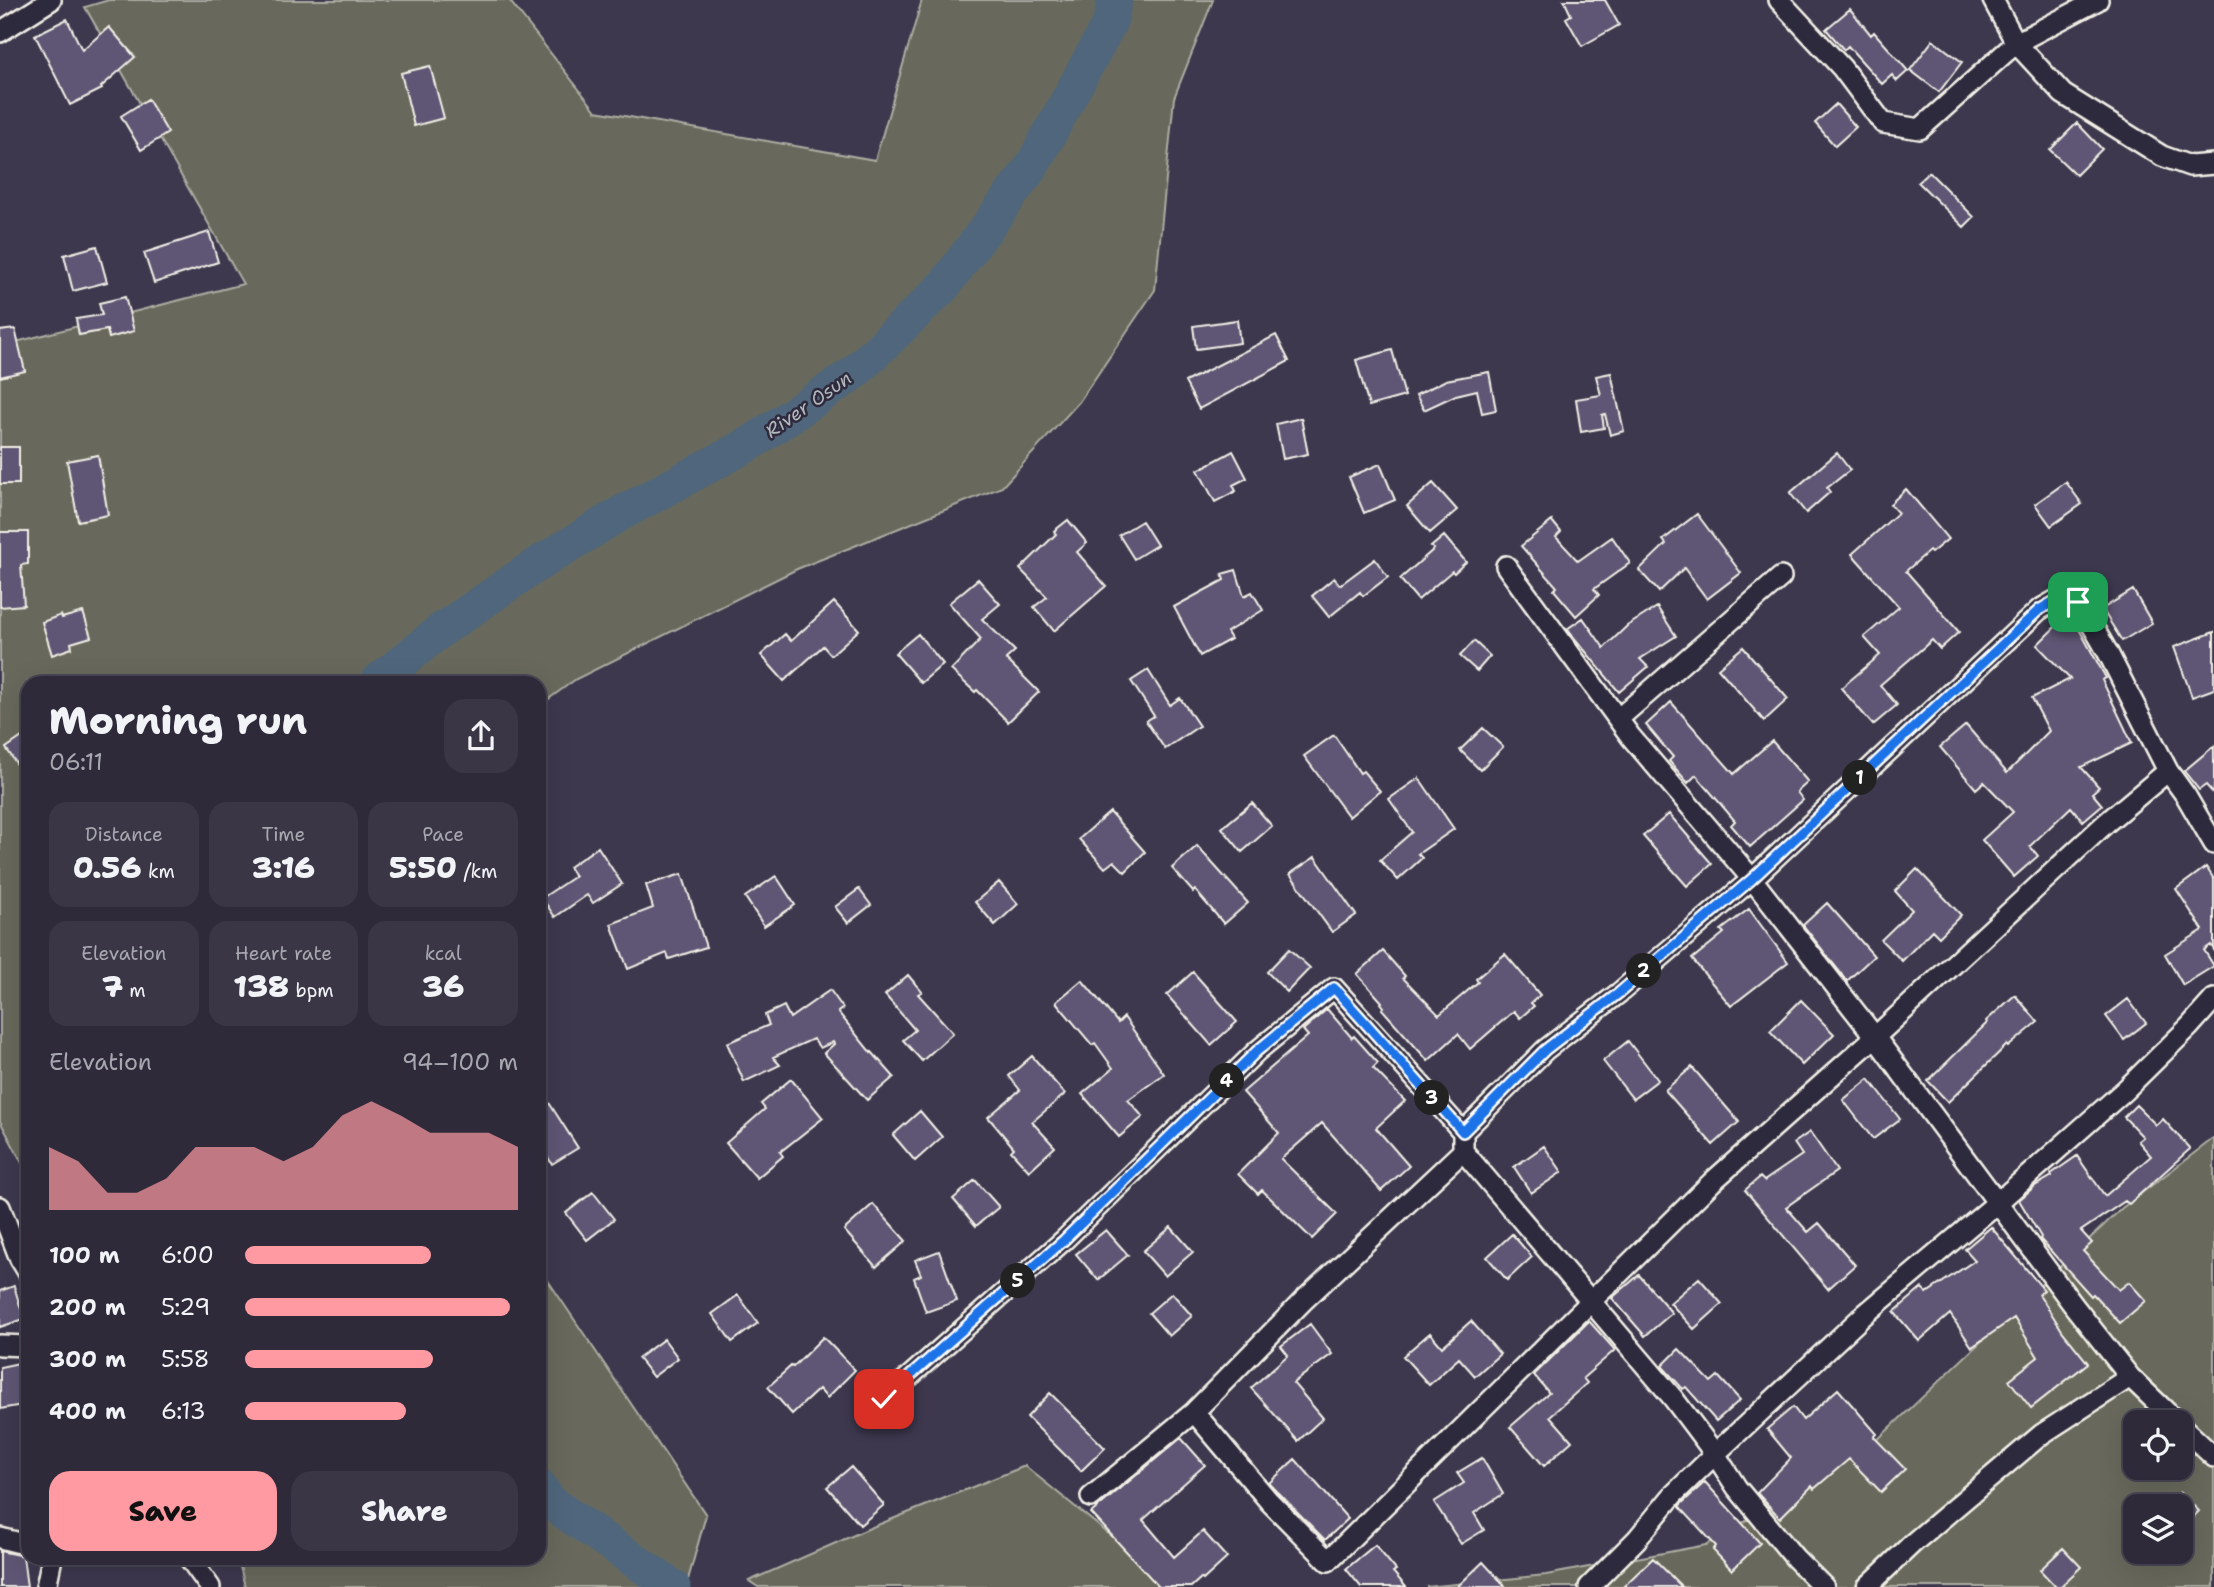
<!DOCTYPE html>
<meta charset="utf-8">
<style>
:root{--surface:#2e2a3a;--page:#3a3645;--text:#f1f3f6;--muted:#a7a7af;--line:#494654;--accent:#ff9aa2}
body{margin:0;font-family:"Shantell Sans",sans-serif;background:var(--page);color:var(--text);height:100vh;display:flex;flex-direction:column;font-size:26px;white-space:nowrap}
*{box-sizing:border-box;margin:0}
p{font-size:23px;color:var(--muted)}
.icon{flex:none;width:38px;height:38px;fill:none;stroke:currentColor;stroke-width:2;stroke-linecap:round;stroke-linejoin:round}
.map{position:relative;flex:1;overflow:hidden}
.drawer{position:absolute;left:21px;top:676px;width:525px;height:889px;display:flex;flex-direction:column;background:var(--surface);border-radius:21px;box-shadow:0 7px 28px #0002,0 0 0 2px var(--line)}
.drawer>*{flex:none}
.tools{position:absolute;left:2123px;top:1410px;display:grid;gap:14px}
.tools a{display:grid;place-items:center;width:70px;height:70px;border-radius:14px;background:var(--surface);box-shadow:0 7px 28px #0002,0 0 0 2px var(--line);font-size:35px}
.pin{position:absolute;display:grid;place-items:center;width:60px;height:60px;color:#fff;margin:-30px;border-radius:14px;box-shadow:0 4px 10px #0006}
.km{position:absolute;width:35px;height:35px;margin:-18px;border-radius:50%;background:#222;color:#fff;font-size:19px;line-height:35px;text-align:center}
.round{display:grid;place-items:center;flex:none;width:74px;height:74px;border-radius:21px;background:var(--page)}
.head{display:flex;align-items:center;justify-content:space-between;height:119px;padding:0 28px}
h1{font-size:38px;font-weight:800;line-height:52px}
.stats{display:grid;grid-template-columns:repeat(3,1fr);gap:10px;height:119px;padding:7px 28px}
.stats div{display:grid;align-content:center;border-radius:18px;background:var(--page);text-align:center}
.stats b{font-size:30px;font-weight:800}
.stats small{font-size:19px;font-weight:400}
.stats p{font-size:19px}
.chart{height:196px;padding:14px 28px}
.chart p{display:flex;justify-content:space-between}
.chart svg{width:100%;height:126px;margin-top:7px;fill:var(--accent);opacity:.7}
.action{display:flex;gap:14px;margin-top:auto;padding:14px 28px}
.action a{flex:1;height:80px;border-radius:21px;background:var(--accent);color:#111;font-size:28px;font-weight:800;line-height:80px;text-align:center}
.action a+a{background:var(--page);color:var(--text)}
ul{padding:0 28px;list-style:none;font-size:23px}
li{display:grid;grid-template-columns:112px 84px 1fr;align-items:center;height:52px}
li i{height:18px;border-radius:9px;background:var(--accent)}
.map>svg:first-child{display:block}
</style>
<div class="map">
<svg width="2214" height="1587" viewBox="0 0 2214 1587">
<rect width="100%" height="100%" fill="#3d384e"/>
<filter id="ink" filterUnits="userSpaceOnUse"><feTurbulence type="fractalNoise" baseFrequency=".0143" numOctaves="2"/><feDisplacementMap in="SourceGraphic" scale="14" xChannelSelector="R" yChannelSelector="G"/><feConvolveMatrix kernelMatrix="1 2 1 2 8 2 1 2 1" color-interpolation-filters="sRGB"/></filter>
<g filter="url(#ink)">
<path fill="#67695b" stroke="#aeada2" stroke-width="2" fill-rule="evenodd" d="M109,0H509L596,111L875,160L922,0H1213L1174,98L1155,290L1079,402L1002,487L797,569L576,679L539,706V682H28V1174L0,1121V346L243,284L85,7Z
M2214,1138V1587H1426L1546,1575L1706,1545L1874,1443L2122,1208ZM2135,1423H2180V1468H2135ZM2135,1507H2180V1552H2135Z
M539,1271L549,1282L706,1515L686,1587H245L238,1558H539Z
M1025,1466L1174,1587H758L749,1581L870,1528Z"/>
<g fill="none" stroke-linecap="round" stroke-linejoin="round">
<path stroke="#50667b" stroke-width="35" d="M377,682L440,631L532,568L616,516L751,443L854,373L943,287L1032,166L1110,22L1115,0
M539,1486L550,1502L673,1587"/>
</g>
<path fill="#5e5774" stroke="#f4f1e8" stroke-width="2" d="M1564,0H1605L1619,25L1582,46L1566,18L1571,15Z
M1850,9L1871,35L1874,32L1908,71L1897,81L1892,75L1882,84L1848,46L1844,50L1826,29Z
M67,19L82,50L109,27L135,57L101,87L102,89L70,105L35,35Z
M1933,40L1962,62L1939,92L1910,70Z
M430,66L444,118L414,126L401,73Z
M148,99L168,133L141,150L121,116Z
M1836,104L1856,127L1835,146L1815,123Z
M2077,123L2102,149L2076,175L2050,150Z
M1929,172L1974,217L1964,227L1918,182Z
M209,232L218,262L154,283L144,253Z
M97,246L107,282L73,291L64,255Z
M125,297L134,331L109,338L107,330L79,335L76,319L102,315L99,303Z
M1237,320L1240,343L1196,349L1193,326Z
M15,329L25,371L0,377V331Z
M1276,335L1289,361L1199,409L1185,382Z
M1392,350L1405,396L1369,406L1356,360Z
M1489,372L1496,410L1482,413L1477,390L1456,395L1424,410L1416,395L1446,380Z
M1611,373L1624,431L1610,435L1605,414L1602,415L1604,428L1581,432L1576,399L1601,395L1596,376Z
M1301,418L1308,454L1283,459L1276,424Z
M0,447H19V484H0Z
M1233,451L1247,478L1233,485L1236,491L1215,502L1198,470Z
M1837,453L1850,470L1827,488L1830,492L1806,513L1790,493Z
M98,455L108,515L78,521L67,461Z
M1380,464L1395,500L1364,513L1349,477Z
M2066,482L2082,504L2051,526L2035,504Z
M1433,483L1457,510L1430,533L1407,506Z
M1906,489L1948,539L1931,553L1929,551L1906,571L1959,632L1940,649L1932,640L1880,685L1897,705L1873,725L1841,688L1880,655L1864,637L1899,607L1852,554L1898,513L1890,504Z
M1697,514L1741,573L1707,599L1684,568L1659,592L1639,570L1666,544L1663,540Z
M1068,520L1087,543L1077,552L1106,586L1054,631L1034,607L1047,597L1020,569L1056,534L1054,531Z
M1142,521L1157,545L1134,559L1119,535Z
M1552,521L1561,532L1556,537L1578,561L1612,537L1630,563L1594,589L1599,595L1576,616L1554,590L1557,587L1521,546Z
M0,532H28V564L21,565L24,605L0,607Z
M1444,536L1466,562L1454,573L1452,571L1418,600L1400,579L1434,549L1431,547Z
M1375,559L1388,577L1363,596L1360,592L1329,617L1312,596L1334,578L1340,585Z
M1236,570L1244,596L1252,592L1263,610L1227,632L1231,639L1200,656L1174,607L1224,580L1222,574Z
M978,579L1000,604L982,619L1015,651L1006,659L1039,692L1008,722L977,690L975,692L951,670L981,639L949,603Z
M2133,590L2152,623L2122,641L2102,609Z
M834,602L859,630L831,655L823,646L784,681L761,655L785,634L791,641Z
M1657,607L1676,636L1640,659L1648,667L1619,692L1567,629L1583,618L1604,648L1627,626Z
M83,612L91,637L71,643L72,648L52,655L42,622L61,615L62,618Z
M2066,616L2079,629L2106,678L2102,680L2132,743L2081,767L2099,787L2092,793L2102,805L2083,821L2071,807L2030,846L2038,856L2014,877L1982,840L2013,812L1984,782L1976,789L1940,747L1966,725L2007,773L2049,731L2032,698L2070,679L2037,645Z
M2214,632V689L2192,697L2174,647Z
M918,634L943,664L921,683L895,653Z
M1474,641L1490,656L1477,671L1460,656Z
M1743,647L1788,699L1764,721L1718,668Z
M1148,670L1170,705L1180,698L1199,726L1165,749L1146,721L1154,716L1131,681Z
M1671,702L1734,774L1772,741L1808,782L1797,792L1803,800L1750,847L1731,825L1735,821L1696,775L1688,783L1669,761L1673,757L1646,725Z
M1483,728L1503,747L1480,770L1460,750Z
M28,733V781L6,748Z
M1334,735L1360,773L1363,771L1380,791L1349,817L1304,756Z
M2214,746V794L2206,785L2199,790L2184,771Z
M1419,778L1454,829L1418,854L1422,858L1398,880L1380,860L1412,832L1389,799Z
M1252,803L1272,826L1242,852L1222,828Z
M1110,812L1145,852L1125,872L1114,861L1105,868L1079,839Z
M1669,814L1712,864L1687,886L1643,836Z
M1197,846L1248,903L1224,924L1195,890L1193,892L1172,868Z
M598,847L622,884L593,903L587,895L555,917L542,898L575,876L569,867Z
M1315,857L1356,915L1332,932L1290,874Z
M2206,867L2214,879V950L2211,945L2204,950L2214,966L2183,985L2165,954L2203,930L2176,889Z
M1917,869L1961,915L1939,937L1932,930L1902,961L1881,940L1912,910L1895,891Z
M682,874L706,947L669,959L667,953L628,969L611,924L653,908L646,885Z
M776,876L795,905L764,926L745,897Z
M999,882L1018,904L995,925L975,902Z
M859,889L871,905L848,923L835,907Z
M1827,903L1874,956L1847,981L1803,925Z
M1749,909L1788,962L1731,1006L1692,959L1724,933L1721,930Z
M1289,949L1310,968L1287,992L1267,972Z
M1383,951L1405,976L1403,978L1439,1015L1478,982L1476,979L1505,954L1540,995L1531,1003L1534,1006L1520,1018L1514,1011L1470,1049L1458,1034L1428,1061L1382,1009L1384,1007L1381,1003L1382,1002L1357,974Z
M1193,972L1237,1022L1211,1045L1167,995Z
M908,975L922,992L918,994L953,1033L922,1061L903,1040L915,1030L885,995Z
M1082,980L1118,1023L1124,1017L1164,1074L1128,1100L1143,1117L1119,1137L1082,1094L1113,1068L1095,1043L1092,1045L1056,1002Z
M830,990L843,1008L838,1012L871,1053L872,1052L894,1077L867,1100L824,1053L834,1044L833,1042L820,1048L813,1039L773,1057L780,1065L744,1082L727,1043L769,1025L765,1015L784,1006L790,1018Z
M2015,995L2038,1022L2008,1047L2007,1045L1948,1102L1928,1081L1987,1023L1986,1021Z
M2128,999L2146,1023L2124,1040L2106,1016Z
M1801,1000L1834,1034L1802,1065L1770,1031Z
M1327,1009L1352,1038L1354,1036L1378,1063L1373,1068L1405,1101L1376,1128L1409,1166L1381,1191L1322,1123L1281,1159L1337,1214L1312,1239L1262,1190L1258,1194L1238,1174L1279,1133L1243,1092L1308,1036L1303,1030Z
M1628,1041L1658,1080L1633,1099L1603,1061Z
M1032,1056L1065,1094L1032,1122L1055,1147L1029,1171L1011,1151L1014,1148L988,1117L1020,1090L1009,1076Z
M1692,1067L1739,1122L1713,1145L1665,1090Z
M791,1079L823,1118L780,1152L783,1156L757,1178L726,1143L765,1109L761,1104Z
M1869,1079L1900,1119L1873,1139L1843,1100Z
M539,1087L578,1148L552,1164L539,1143Z
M2136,1105L2156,1125L2163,1119L2190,1149L2129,1204L2125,1201L2081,1231L2092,1243L2083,1251L2119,1290L2129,1282L2146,1301L2120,1323L2093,1294L2091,1296L2040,1239L2041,1237L2019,1200L2035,1186L2052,1176L2051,1174L2077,1156L2105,1196L2151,1156L2138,1141L2143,1137L2124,1117Z
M920,1111L942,1137L915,1161L893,1135Z
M1810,1132L1837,1171L1786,1207L1808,1232L1819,1223L1855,1265L1828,1289L1745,1190L1760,1177L1764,1181L1802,1155L1794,1143Z
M1544,1146L1562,1172L1531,1193L1514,1167Z
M975,1180L999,1207L976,1226L953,1199Z
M593,1192L614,1219L587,1240L566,1213Z
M873,1204L906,1241L876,1267L844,1230Z
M1171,1227L1193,1252L1165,1276L1143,1251Z
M1991,1227L2044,1290L2039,1294L2063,1332L2088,1363L2031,1408L2009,1380L2038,1357L2014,1318L1972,1347L1950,1314L1919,1341L1894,1312L1922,1288L1927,1293L1975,1260L1965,1249Z
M1106,1230L1128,1255L1098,1280L1076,1254Z
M1512,1234L1532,1257L1507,1280L1487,1257Z
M939,1251L957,1301L926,1312L914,1278L921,1275L915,1260Z
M1639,1275L1672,1313L1645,1336L1612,1298Z
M1699,1278L1722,1304L1694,1329L1670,1303Z
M14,1286L24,1319L0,1327V1291Z
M1172,1293L1192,1316L1169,1336L1149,1313Z
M738,1295L758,1323L732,1342L712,1314Z
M1471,1321L1500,1354L1475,1376L1459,1358L1429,1385L1403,1356L1430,1333L1442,1347Z
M1589,1321L1615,1350L1583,1378L1587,1383L1550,1416L1572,1441L1544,1466L1510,1427L1549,1393L1534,1375Z
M1310,1324L1332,1354L1293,1383L1323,1418L1298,1441L1251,1388L1288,1355L1281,1346Z
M823,1337L855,1370L827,1398L819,1389L792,1414L768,1387L791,1366L793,1367Z
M664,1339L678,1358L653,1377L638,1358Z
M1679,1349L1711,1382L1718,1376L1740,1400L1716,1421L1686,1387L1683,1389L1662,1366Z
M28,1361V1404L0,1409V1367Z
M1838,1389L1877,1434L1874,1437L1905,1469L1881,1492L1849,1459L1814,1489L1812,1486L1780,1518L1757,1493L1791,1458L1767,1429L1793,1407L1803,1420Z
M1050,1393L1105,1448L1081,1471L1027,1417Z
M1181,1438L1205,1465L1143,1520L1174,1557L1203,1531L1227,1558L1203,1580L1201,1578L1191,1587H1159L1091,1513Z
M1482,1458L1503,1494L1474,1513L1484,1530L1461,1544L1434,1502L1464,1483L1457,1473Z
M1295,1459L1348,1519L1325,1540L1269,1483Z
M851,1467L884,1505L860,1525L827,1487Z
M1705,1482L1760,1543L1732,1570L1713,1550L1716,1546L1679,1506Z
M2180,1493L2199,1511L2180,1530Z
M1375,1545L1396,1570L1393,1572L1406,1587H1361L1346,1569Z
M2063,1548L2081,1567L2060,1587H2056L2040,1570Z
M0,1551L23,1556L27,1587H0Z
M1653,1558L1682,1587H1623Z
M1483,1562L1506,1587H1457Z"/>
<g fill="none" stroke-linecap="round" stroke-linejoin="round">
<defs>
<path id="street" d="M1779,0L1842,68L1883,123L1920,129L2016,43L2098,0
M1993,0L2016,43L2063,94L2162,156L2190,166L2214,164
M0,32L51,0
M1506,566L1631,737L1752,879L1875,1037L2074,1306L2130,1377L2178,1423
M1618,719L1781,577
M1463,1132L1545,1050L1619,993L1752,879L2039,610L2060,598L2079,602L2108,653L2168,771L2186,796L2214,844
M1463,1151L1673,1398L1715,1454L1737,1488L1795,1558L1824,1587
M0,1207L20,1259L28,1272
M0,1345L28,1346
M884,1399L1064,1240L1257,1051L1334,988L1463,1132V1151L1303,1301L1194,1412L1091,1497
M1194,1412L1269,1501L1328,1561L1712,1182L1875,1037L2106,823L2168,771
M2180,1425L2214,1457
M0,1538L28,1545
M189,1558L210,1587
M46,1587L52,1558
M1589,1587L1637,1539L1673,1495L1715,1454L1864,1315L1997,1203L2124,1091L2189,1027L2214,999
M1867,1587L1913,1543L2042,1434L2130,1377"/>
</defs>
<use href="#street" stroke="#f4f1e8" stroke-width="24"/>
<use href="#street" stroke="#2f2a3d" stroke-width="19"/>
</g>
</g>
<g fill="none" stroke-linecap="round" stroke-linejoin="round" filter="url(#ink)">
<defs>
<path id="route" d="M884,1399L1064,1240L1257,1051L1334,988L1463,1132L1545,1050L1619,993L1752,879L2039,610L2060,598L2078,602"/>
</defs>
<use href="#route" stroke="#fff" stroke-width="14"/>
<use href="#route" stroke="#1a73e8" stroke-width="9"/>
</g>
<g text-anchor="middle" stroke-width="5" stroke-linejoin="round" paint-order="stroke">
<g font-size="19" font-style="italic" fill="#b2b9bc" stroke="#2f2a3d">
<text transform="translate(808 404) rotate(-35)" y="7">River Osun</text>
</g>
</g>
</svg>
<div class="tools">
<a><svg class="icon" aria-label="locate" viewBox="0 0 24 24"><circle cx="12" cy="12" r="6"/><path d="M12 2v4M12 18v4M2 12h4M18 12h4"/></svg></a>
<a><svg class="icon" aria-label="layers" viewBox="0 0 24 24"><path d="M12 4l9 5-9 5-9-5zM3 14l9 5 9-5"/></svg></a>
</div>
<div class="pin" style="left:2078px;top:602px;background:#1e9e55"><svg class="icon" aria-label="arrive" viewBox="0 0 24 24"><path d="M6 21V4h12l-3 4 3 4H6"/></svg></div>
<div class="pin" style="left:884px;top:1399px;background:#d93025"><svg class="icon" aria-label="check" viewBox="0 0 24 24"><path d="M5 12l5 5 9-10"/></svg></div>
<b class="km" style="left:1860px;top:778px">1</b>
<b class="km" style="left:1644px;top:971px">2</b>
<b class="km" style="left:1432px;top:1098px">3</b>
<b class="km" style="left:1227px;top:1081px">4</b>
<b class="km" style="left:1018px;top:1281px">5</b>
<section class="drawer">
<div class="head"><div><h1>Morning run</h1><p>06:11</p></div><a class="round"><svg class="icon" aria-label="share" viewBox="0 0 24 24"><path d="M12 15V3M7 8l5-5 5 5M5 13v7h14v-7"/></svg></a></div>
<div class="stats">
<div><p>Distance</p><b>0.56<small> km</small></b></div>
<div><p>Time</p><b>3:16</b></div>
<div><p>Pace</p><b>5:50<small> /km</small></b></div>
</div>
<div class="stats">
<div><p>Elevation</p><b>7<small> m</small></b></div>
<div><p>Heart rate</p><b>138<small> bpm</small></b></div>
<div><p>kcal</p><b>36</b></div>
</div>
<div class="chart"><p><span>Elevation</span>94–100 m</p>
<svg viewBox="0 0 160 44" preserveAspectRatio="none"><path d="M0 44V22L10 27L20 38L30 38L40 33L50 22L60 22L70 22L80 27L90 22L100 11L110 6L120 11L130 17L140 17L150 17L160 22V44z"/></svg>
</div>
<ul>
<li><b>100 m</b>6:00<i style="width:68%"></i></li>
<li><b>200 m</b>5:29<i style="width:97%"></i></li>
<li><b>300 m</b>5:58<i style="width:69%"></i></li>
<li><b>400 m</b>6:13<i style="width:59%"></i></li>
</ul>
<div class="action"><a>Save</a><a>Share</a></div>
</section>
</div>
